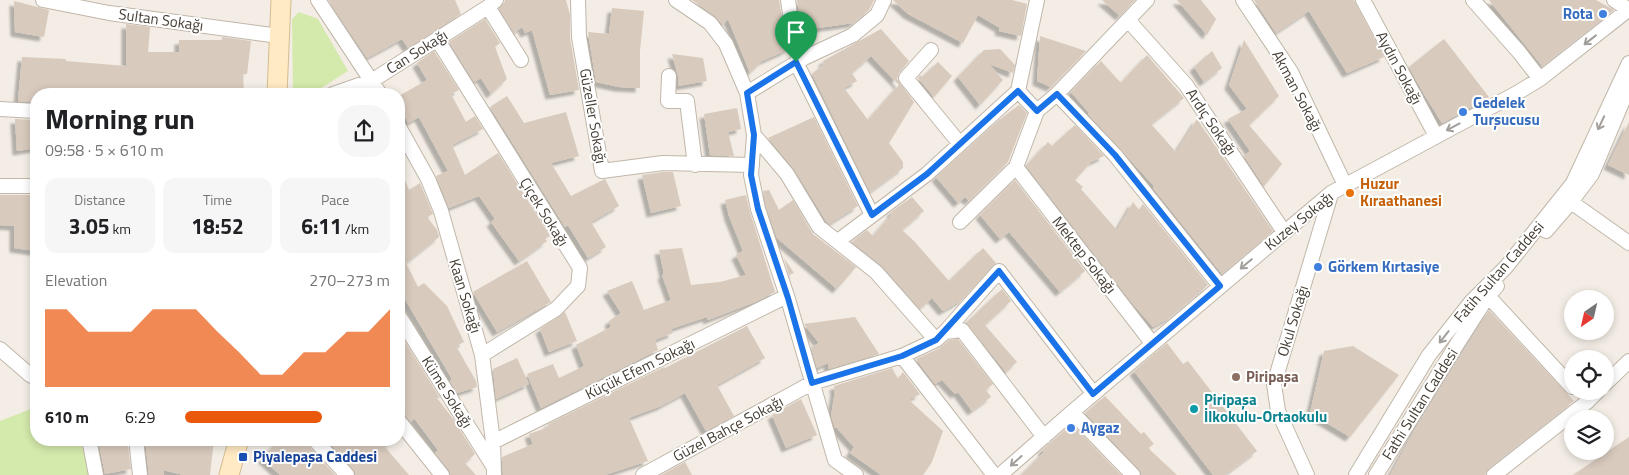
<!DOCTYPE html>
<meta charset="utf-8">
<style>
:root{--surface:#fff;--page:#f6f6f6;--text:#202124;--muted:#757577;--accent:#ea580c}
body{margin:0;font-family:"Titillium Web",sans-serif;background:var(--page);color:var(--text);height:100vh;display:flex;flex-direction:column;font-size:19px;white-space:nowrap}
*{box-sizing:border-box;margin:0}
p{font-size:16px;color:var(--muted)}
.icon{flex:none;width:28px;height:28px;fill:none;stroke:currentColor;stroke-width:2;stroke-linecap:round;stroke-linejoin:round}
.map{position:relative;flex:1;overflow:hidden}
.sheet{position:absolute;left:30px;top:88px;width:375px;height:358px;display:flex;flex-direction:column;background:var(--surface);border-radius:20px;box-shadow:0 2px 8px #0003}
.sheet>*{flex:none}
.needle{width:32px;rotate:214deg}
.tools{position:absolute;left:1564px;top:290px;display:grid;gap:10px}
.tools a{display:grid;place-items:center;width:50px;height:50px;border-radius:50%;background:var(--surface);box-shadow:0 2px 8px #0003;font-size:25px}
.pin{position:absolute;display:grid;place-items:center;width:42px;height:42px;color:#fff;margin:-51px -21px;border-radius:50% 50% 50% 0;rotate:-45deg;box-shadow:0 0 5px #0007}
.pin .icon{rotate:45deg}
.round{display:grid;place-items:center;flex:none;width:52px;height:52px;border-radius:20px;background:var(--page)}
.headline{display:flex;align-items:center;justify-content:space-between;height:85px;padding:0 15px}
h1{font-size:28px;font-weight:700;line-height:38px}
.metrics{display:grid;grid-template-columns:repeat(3,1fr);gap:8px;height:85px;padding:5px 15px}
.metrics div{display:grid;align-content:center;border-radius:12px;background:var(--page);text-align:center}
.metrics b{font-size:21px;font-weight:700}
.metrics small{font-size:14px;font-weight:400}
.metrics p{font-size:14px}
.chart{height:140px;padding:10px 15px}
.chart p{display:flex;justify-content:space-between}
.chart svg{width:100%;height:90px;margin-top:5px;fill:var(--accent);opacity:.7}
ul{padding:0 15px;list-style:none;font-size:16px}
li{display:grid;grid-template-columns:80px 60px 1fr;align-items:center;height:38px}
li i{height:12px;border-radius:6px;background:var(--accent)}
.map>svg:first-child{display:block}
</style>
<div class="map">
<svg width="1629" height="475" viewBox="0 0 1629 475">
<defs>
<filter id="shadow"><feDropShadow dx="-4.5" dy="4.5" stdDeviation="1" flood-color="#0004"/></filter>
</defs>
<rect width="100%" height="100%" fill="#f3ede5"/>
<path fill="#d4e9ac" d="M299,12L318,19L348,71L312,94H293L292,19Z
M36,407V439H78L88,460L90,475H0V421Z"/>
<path fill="#d8cabd" fill-rule="evenodd" filter="url(#shadow)" d="M328,0H455L461,14L408,48L402,39L367,58Z
M505,0H566L570,15V38L579,90L550,95L532,30L525,33L522,27L514,33L499,9L504,3Z
M692,0H779L783,24L791,46L785,51L762,61L750,73L728,19L723,25L715,16Z
M797,0H874L869,10L853,23L804,30L800,19Z
M893,0H1012L1027,4L1021,36L999,31L1000,28L978,15L963,43L908,14Z
M1102,0H1135L1120,16Z
M1177,0H1201L1216,19L1207,35Z
M1254,0H1354L1384,57L1347,73L1309,11L1276,33Z
M1489,0H1596L1614,10L1542,66Z
M14,1L49,10L44,37L15,32Z
M612,8L644,11L640,51V88L619,87L596,82L588,32L609,34Z
M485,19L500,43L495,47L507,79L491,94L481,78L474,82L449,42Z
M126,24L150,27L148,52H179V40H222V37L251,41L247,74H243L244,94H36V102L18,101L22,57L66,59V61L126,66Z
M881,29L909,61L899,73L897,79L914,102L889,143L903,162V168L870,192L812,74L824,64L823,61ZM871,56L899,85L868,120L844,88L857,81L852,73Z
M1040,36L1086,51L1051,87L1037,81Z
M1444,39L1489,97L1442,123L1424,94L1409,67Z
M1244,40L1279,96L1249,125L1282,164L1264,186L1244,156L1250,151L1228,119L1247,109L1229,85Z
M1000,49L1015,65L1013,73L989,64L1003,80L980,105L958,77L984,50Z
M434,51L459,90L451,94L466,122L475,116L483,129L452,145L465,175L498,153L550,236L545,239L547,241L519,261L491,222L495,219L479,196L449,208L436,176L448,171L419,117L408,123L399,105V96L427,80L417,63Z
M1212,51L1222,68L1204,82L1194,67Z
M672,54L703,58L707,81L678,86V76Z
M1147,55L1184,98L1151,124L1176,152L1197,119L1273,231L1222,274L1153,188L1154,186L1088,114L1089,113L1071,92L1101,61L1121,83Z
M938,62L952,76L934,97L918,78L920,75L922,77Z
M507,96L524,123L566,112L579,156L551,163L571,196L605,179L619,206L591,222L606,247L588,258L568,225L565,227L490,107Z
M1019,105L1027,113L1008,162L969,201L965,197L958,203L936,177L998,121Z
M737,108L741,129L728,132L734,156L710,155L704,114Z
M814,117L858,206L829,224L826,221L794,169L768,138Z
M15,119L36,120V148L17,151Z
M1629,122V175L1608,165Z
M1075,125L1104,156L1091,162L1075,180L1083,187L1081,189L1117,230L1133,202L1139,210L1143,204L1208,285L1169,318L1153,327L1132,303L1026,166L1048,142L1052,146Z
M399,165L409,190L420,183L433,214L427,217L437,230L439,237L406,263L418,287L424,283L447,306L464,342L456,346L476,381L477,387L457,393L450,381L452,379L399,289Z
M663,172H673L681,206L651,213L642,175Z
M1015,180L1085,271L1060,292L1009,232L1000,239L980,215Z
M769,190L779,210L793,200L813,234L856,267L837,289L777,238L766,207L763,191Z
M0,195H32L33,229H36V251L14,248V226L0,225Z
M746,195L750,212L775,292L755,302L708,320L707,317L671,329L673,333L655,340L658,350L541,408L527,374L553,364L559,378L584,366L576,345L611,327L609,321L621,313L607,291L632,281L644,310L671,300L662,275L664,274L659,250L682,248L691,285L720,282L746,275L736,255L743,251L729,216L725,200Z
M912,197L924,211L902,230L914,241L949,281L983,248L996,263L962,300L943,311L932,298L920,309L882,266L853,243L854,240L867,230L873,236L892,214L891,212Z
M784,258L794,273L789,275Z
M527,261L551,302L497,332L473,292Z
M1002,289L1011,301L985,325L1017,362L1006,372L966,323Z
M1489,310L1574,401L1489,468L1485,475H1390L1417,426Z
M565,312L577,341L549,352L540,329Z
M855,317L879,354L829,369L828,363L817,368L811,347L819,343L804,324Z
M747,326L765,358L717,385L734,416L706,431L685,393L661,406L629,418L648,461L605,475H503L502,457L533,444L529,434L549,427L548,424L664,367L665,368Z
M399,332L440,398H437L454,420L475,454L465,463L476,475H451L449,470L435,453L438,450L414,418L411,422L405,415L399,412Z
M958,339L993,384L986,390L991,397L972,411L958,392L955,394L942,380L935,384L916,359L940,348L949,340Z
M1167,343L1183,364L1188,361L1257,451L1225,475H1213L1134,371Z
M1353,346L1399,375L1350,437L1310,413L1324,351Z
M517,358L529,384L496,399L493,369Z
M892,368L898,379L903,372L920,394L909,400L943,431L932,462L923,475H881L850,453L854,447L836,427L835,428L831,416L835,391L834,386Z
M1105,396L1141,434L1144,432L1154,444L1148,448L1177,475H1142L1139,469L1085,413Z
M801,399L817,435L786,448L772,415Z
M1072,424L1121,475H1021L1044,452L1042,450Z
M1629,437V475H1573Z
M98,439H127L131,469L105,474Z
M145,439H214L210,475H184L163,470L164,475H149Z
M280,439H305L308,445L335,475H280L262,458Z
M326,439H394L385,447L409,475H356L353,469Z
M685,462L692,475H661Z"/>
<g fill="none" stroke-linecap="round" stroke-linejoin="round">
<defs>
<path id="street" d="M43,0L109,13L279,36
M318,0L380,94
M578,0L579,37L602,171L663,163L752,165
M676,0L710,23L726,44L747,93L754,135L751,175L758,209L788,299L835,460L856,475
M788,0L791,21L804,58
M1243,0L1291,72L1345,185
M1363,0L1436,136
M1473,0L1519,52L1540,79
M1614,0L1629,10
M488,7L521,60
M1128,20L1186,85L1284,232
M437,39L580,268L578,286L556,309L482,355
M931,50L906,78L960,144
M796,62L872,215
M669,76L668,101H687L695,165
M1018,91L1037,111
M747,93L804,58L853,35L877,15L884,0
M333,94L373,80L488,7L496,0
M1057,94L1115,155L1220,286
M0,109L36,111
M399,127L428,179L441,211L482,355L493,442L494,475
M754,135L787,174L819,227L876,272L936,340
M1016,167L1152,343
M0,186H36
M1571,202L1629,243
M960,222L1016,167L1037,111L1057,94L1147,0
M1546,231L1571,202L1592,174L1629,86
M838,241L927,174L1018,91L1037,0
M1488,296L1572,387
M399,316L493,466
M945,332L999,271L1093,393
M0,349L30,375L36,378
M1605,384L1629,361
M1072,412L1133,475
M399,421L442,475
M89,439L96,475
M136,439L140,475
M314,439L347,475
M493,442L787,296
M643,475L812,383L902,356
M994,475L902,356L936,340L945,332L962,330L1044,437
M1000,475L1072,412L1331,193L1517,93L1540,79L1628,10
M1307,475L1278,411L1274,384L1331,194
M1356,475L1429,355L1471,302L1506,267L1573,183L1629,63
M1376,475L1459,341L1488,296L1497,286
M1494,475L1587,402L1598,391"/>
<path id="secondary" d="M277,94L281,0
M229,475L239,439"/>
</defs>
<use href="#street" stroke="#c1b7aa" stroke-width="16"/>
<use href="#secondary" stroke="#d4bc93" stroke-width="21"/>
<use href="#street" stroke="#fff" stroke-width="14"/>
<use href="#secondary" stroke="#ffeac3" stroke-width="19"/>
</g>
<defs><path id="oneway-shaft" d="M-6 0H5M1.5-3L5.5 0L1.5 3" fill="none" stroke-width="1.6" stroke-linecap="round" stroke-linejoin="round" transform="scale(1.25)"/></defs>
<g stroke="#a29e9a">
<use href="#oneway-shaft" transform="translate(1590 40) rotate(142)"/>
<use href="#oneway-shaft" transform="translate(1601 123) rotate(115)"/>
<use href="#oneway-shaft" transform="translate(1453 127) rotate(152)"/>
<use href="#oneway-shaft" transform="translate(1246 264) rotate(140)"/>
<use href="#oneway-shaft" transform="translate(1444 337) rotate(128)"/>
<use href="#oneway-shaft" transform="translate(1016 461) rotate(138)"/>
</g>
<g fill="none" stroke-linecap="round" stroke-linejoin="round">
<defs>
<path id="route" d="M796,62L872,215L927,174L1018,91L1037,111L1057,94L1115,155L1220,286L1093,394L999,271L936,340L902,356L812,383L788,298L758,209L751,175L754,135L747,93Z"/>
</defs>
<use href="#route" stroke="#fff" stroke-width="10"/>
<use href="#route" stroke="#1a73e8" stroke-width="6"/>
</g>
<g fill="#3f7fe0" stroke="#fff" stroke-width="2">
<circle cx="1603" cy="14" r="5"/>
<circle cx="1463" cy="112" r="5"/>
<circle cx="1318" cy="267" r="5"/>
<circle cx="1071" cy="428" r="5"/>
</g>
<circle fill="#e8710a" stroke="#fff" stroke-width="2" cx="1350" cy="193" r="5"/>
<circle fill="#8d6e63" stroke="#fff" stroke-width="2" cx="1236" cy="377" r="5"/>
<circle fill="#0f9aa8" stroke="#fff" stroke-width="2" cx="1194" cy="409" r="5"/>
<rect fill="#1a4fb4" stroke="#fff" stroke-width="2" x="238" y="452" width="10" height="10" rx="2.5"/>
<g text-anchor="middle" stroke-width="4" stroke-linejoin="round" paint-order="stroke">
<g font-size="15" font-weight="bold" fill="#366cbe" stroke="#fff" text-anchor="start">
<text x="1593" y="19" text-anchor="end">Rota</text>
<text x="1473" y="108">Gedelek<tspan x="1473" dy="17">Turşucusu</tspan></text>
<text x="1328" y="272">Görkem Kırtasiye</text>
<text x="1081" y="433">Aygaz</text>
</g>
<g font-size="15" fill="#453d34" stroke="#fff">
<text transform="translate(161 20) rotate(8)" y="5">Sultan Sokağı</text>
<text transform="translate(417 52) rotate(-32)" y="5">Can Sokağı</text>
<text transform="translate(1399 68) rotate(62)" y="5">Aydın Sokağı</text>
<text transform="translate(1297 91) rotate(62)" y="5">Akman Sokağı</text>
<text transform="translate(593 116) rotate(80)" y="5">Güzeller Sokağı</text>
<text transform="translate(1211 122) rotate(56)" y="5">Ardıç Sokağı</text>
<text transform="translate(544 212) rotate(58)" y="5">Çiçek Sokağı</text>
<text transform="translate(1299 221) rotate(-39)" y="5">Kuzey Sokağı</text>
<text transform="translate(1084 255) rotate(52)" y="5">Mektep Sokağı</text>
<text transform="translate(1499 272) rotate(-49)" y="5">Fatih Sultan Caddesi</text>
<text transform="translate(465 296) rotate(73)" y="5">Kaan Sokağı</text>
<text transform="translate(1293 321) rotate(-73)" y="5">Okul Sokağı</text>
<text transform="translate(640 369) rotate(-26)" y="5">Küçük Efem Sokağı</text>
<text transform="translate(447 392) rotate(58)" y="5">Küme Sokağı</text>
<text transform="translate(1420 404) rotate(-58)" y="5">Fathi Sultan Caddesi</text>
<text transform="translate(728 429) rotate(-28)" y="5">Güzel Bahçe Sokağı</text>
</g>
<g font-size="15" font-weight="bold" fill="#c56008" stroke="#fff" text-anchor="start">
<text x="1360" y="189">Huzur<tspan x="1360" dy="17">Kıraathanesi</tspan></text>
</g>
<g font-size="15" font-weight="bold" fill="#785e54" stroke="#fff" text-anchor="start">
<text x="1246" y="382">Piripaşa</text>
</g>
<g font-size="15" font-weight="bold" fill="#0d838f" stroke="#fff" text-anchor="start">
<text x="1204" y="405">Piripaşa<tspan x="1204" dy="17">İlkokulu-Ortaokulu</tspan></text>
</g>
<g font-size="15" font-weight="bold" fill="#164399" stroke="#fff" text-anchor="start">
<text x="253" y="462">Piyalepaşa Caddesi</text>
</g>
</g>
</svg>
<div class="tools">
<a><svg class="needle" viewBox="-14 -14 28 28"><path d="M0-13l5 13h-10z" fill="#e53935"/><path d="M0 13l5-13h-10z" fill="#757577"/></svg></a>
<a><svg class="icon" aria-label="locate" viewBox="0 0 24 24"><circle cx="12" cy="12" r="6"/><path d="M12 2v4M12 18v4M2 12h4M18 12h4"/></svg></a>
<a><svg class="icon" aria-label="layers" viewBox="0 0 24 24"><path d="M12 4l9 5-9 5-9-5zM3 14l9 5 9-5"/></svg></a>
</div>
<div class="pin" style="left:796px;top:62px;background:#1e9e55"><svg class="icon" aria-label="arrive" viewBox="0 0 24 24"><path d="M6 21V4h12l-3 4 3 4H6"/></svg></div>
<section class="sheet">
<div class="headline"><div><h1>Morning run</h1><p>09:58 · 5 × 610 m</p></div><a class="round"><svg class="icon" aria-label="share" viewBox="0 0 24 24"><path d="M12 15V3M7 8l5-5 5 5M5 13v7h14v-7"/></svg></a></div>
<div class="metrics">
<div><p>Distance</p><b>3.05<small> km</small></b></div>
<div><p>Time</p><b>18:52</b></div>
<div><p>Pace</p><b>6:11<small> /km</small></b></div>
</div>
<div class="chart"><p><span>Elevation</span>270–273 m</p>
<svg viewBox="0 0 160 44" preserveAspectRatio="none"><path d="M0 44V6L10 6L20 17L30 17L40 17L50 6L60 6L70 6L80 17L90 27L100 38L110 38L120 27L130 27L140 17L150 17L160 6V44z"/></svg>
</div>
<ul>
<li><b>610 m</b>6:29<i style="width:67%"></i></li>
</ul>
</section>
</div>
